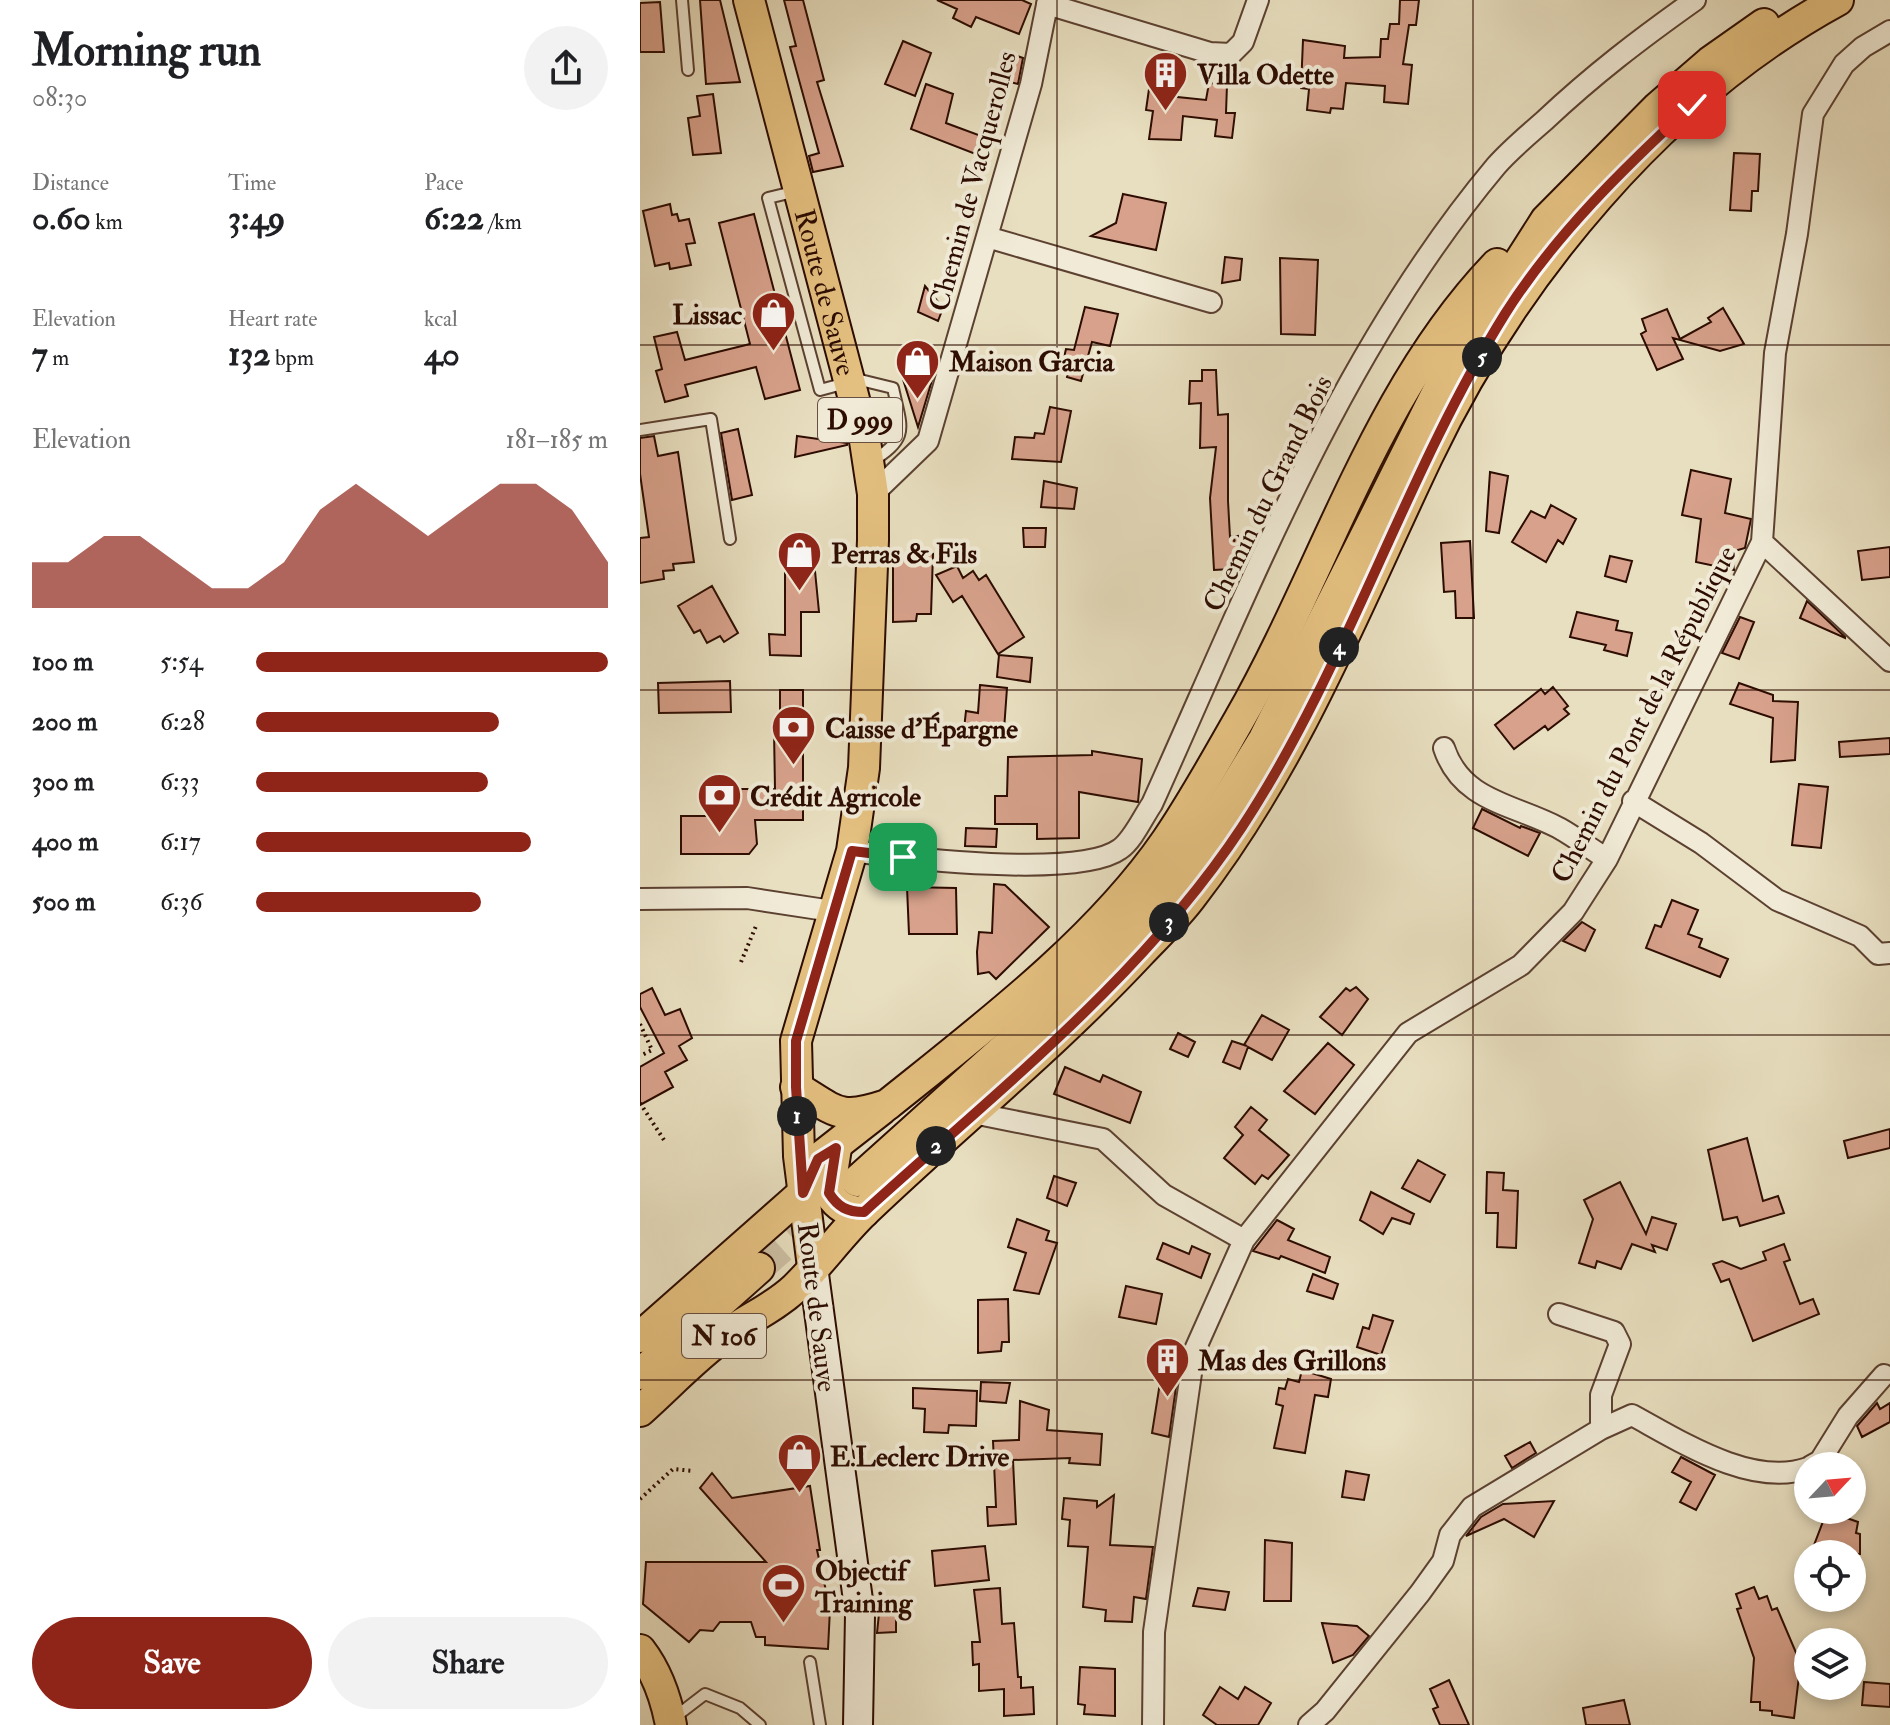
<!DOCTYPE html>
<meta charset="utf-8">
<style>
:root{--surface:#fff;--page:#f2f2f2;--text:#202124;--muted:#757577;--accent:#8f2418}
body{margin:0;font-family:"IM FELL Double Pica",serif;background:var(--page);color:var(--text);height:100vh;display:flex;flex-direction:column;font-size:30px;white-space:nowrap}
*{box-sizing:border-box;margin:0}
p{font-size:26px;color:var(--muted)}
.icon{flex:none;width:44px;height:44px;fill:none;stroke:currentColor;stroke-width:2;stroke-linecap:round;stroke-linejoin:round}
.map{position:relative;flex:1;overflow:hidden}
.side{display:flex;flex-direction:column;background:var(--surface);width:640px}
.side>*{flex:none}
.needle{width:52px;rotate:64deg}
.fabs{position:absolute;left:1154px;top:1452px;display:grid;gap:16px}
.fabs a{display:grid;place-items:center;width:72px;height:72px;border-radius:50%;background:var(--surface);box-shadow:0 4px 12px #0003;font-size:40px}
.pin{position:absolute;display:grid;place-items:center;width:68px;height:68px;color:#fff;margin:-34px;border-radius:16px;box-shadow:0 4px 12px #0006}
.km{position:absolute;width:40px;height:40px;margin:-20px;border-radius:50%;background:#222;color:#fff;font-size:22px;line-height:40px;text-align:center}
.round{display:grid;place-items:center;flex:none;width:84px;height:84px;border-radius:42px;background:var(--page)}
.overview{display:flex;align-items:center;justify-content:space-between;height:136px;padding:0 32px}
h1{font-size:44px;font-weight:700;line-height:60px}
.metrics{display:grid;grid-template-columns:repeat(3,1fr);gap:12px;height:136px;padding:8px 32px}
.metrics div{display:grid;align-content:center}
.metrics b{font-size:34px;font-weight:700}
.metrics small{font-size:22px;font-weight:400}
.metrics p{font-size:22px}
.chart{height:224px;padding:16px 32px}
.chart p{display:flex;justify-content:space-between}
.chart svg{width:100%;height:144px;margin-top:8px;fill:var(--accent);opacity:.7}
.button{display:flex;gap:16px;margin-top:auto;padding:16px 32px}
.button a{flex:1;height:92px;border-radius:48px;background:var(--accent);color:#fff;font-size:32px;font-weight:700;line-height:92px;text-align:center}
.button a+a{background:var(--page);color:var(--text)}
ul{padding:0 32px;list-style:none;font-size:26px}
li{display:grid;grid-template-columns:128px 96px 1fr;align-items:center;height:60px}
li i{height:20px;border-radius:10px;background:var(--accent)}
main{display:flex;flex:1;min-height:0}
.map>svg:first-child{display:block}
</style>
<main>
<section class="side">
<div class="overview"><div><h1>Morning run</h1><p>08:30</p></div><a class="round"><svg class="icon" aria-label="share" viewBox="0 0 24 24"><path d="M12 15V3M7 8l5-5 5 5M5 13v7h14v-7"/></svg></a></div>
<div class="metrics">
<div><p>Distance</p><b>0.60<small> km</small></b></div>
<div><p>Time</p><b>3:49</b></div>
<div><p>Pace</p><b>6:22<small> /km</small></b></div>
</div>
<div class="metrics">
<div><p>Elevation</p><b>7<small> m</small></b></div>
<div><p>Heart rate</p><b>132<small> bpm</small></b></div>
<div><p>kcal</p><b>40</b></div>
</div>
<div class="chart"><p><span>Elevation</span>181–185 m</p>
<svg viewBox="0 0 160 44" preserveAspectRatio="none"><path d="M0 44V30L10 30L20 22L30 22L40 30L50 38L60 38L70 30L80 14L90 6L100 14L110 22L120 14L130 6L140 6L150 14L160 30V44z"/></svg>
</div>
<ul>
<li><b>100 m</b>5:54<i style="width:100%"></i></li>
<li><b>200 m</b>6:28<i style="width:69%"></i></li>
<li><b>300 m</b>6:33<i style="width:66%"></i></li>
<li><b>400 m</b>6:17<i style="width:78%"></i></li>
<li><b>500 m</b>6:36<i style="width:64%"></i></li>
</ul>
<div class="button"><a>Save</a><a>Share</a></div>
</section>
<div class="map">
<svg width="1250" height="1725" viewBox="0 0 1250 1725">
<rect width="100%" height="100%" fill="#e8dfc0"/>
<filter id="stains"><feTurbulence type="fractalNoise" baseFrequency=".0025" numOctaves="4"/><feColorMatrix values="0 0 0 0 .2 0 0 0 0 .09 0 0 0 0 .02 0 0 0 .5 -.17"/></filter>
<radialGradient id="worn" r=".72"><stop offset=".6" stop-color="#630" stop-opacity="0"/><stop offset="1" stop-color="#630" stop-opacity=".3"/></radialGradient>
<path fill="#d7a18b" stroke="#2d0c01" stroke-width="2" d="M60,0H80L100,82L66,84Z
M144,0H163L184,80L177,82L203,166L173,172L169,156L179,153L150,47L156,46Z
M297,0H382L391,4L379,34L336,17L331,27L313,18L317,9Z
M760,0H779L776,25H769L763,64L772,65L768,104L744,102L745,86L706,83L703,109L691,108L690,113L667,110L669,89L661,88L663,40L705,46L704,58L740,57L741,39H748L750,24H759Z
M20,2L24,52H0V3Z
M263,41L291,53L275,96L245,84Z
M371,54L383,58L378,84L362,80Z
M510,82L529,84L528,96L566,100L569,83L587,85L586,113H595L592,138L575,136L577,120L543,116L541,140L509,139L513,111L506,110Z
M286,84L313,94L306,123L344,137L338,155L271,129Z
M73,94L81,153L53,155L48,118L60,116L57,96Z
M1094,153L1120,154L1118,191H1112L1111,211L1090,210Z
M483,194L526,203L516,250L451,236L476,223Z
M30,204L32,215L37,214L39,221L49,219L55,243L46,244L51,265L30,269L29,263L15,266L3,211Z
M114,214L160,390L125,399L116,367L45,385L48,396L25,402L16,371L22,369L14,337L37,332L45,360L110,344L79,223Z
M585,257L602,259L600,280L582,283Z
M640,258L678,260L675,335L641,334Z
M285,286L303,308L298,321L278,312Z
M445,307L478,314L470,346L452,342L441,381L427,377L428,372L421,370L426,349L434,350Z
M1083,308L1104,344L1080,351L1033,338L1043,359L1017,370L1001,334L1006,331L1002,319L1027,309L1040,339L1071,322L1068,318Z
M266,350L288,355L286,364L296,367L278,427L261,373Z
M562,370H576L578,415L588,414V501L590,537L598,536L599,556L591,557V569L574,570L570,498L576,447L560,448L561,403L549,404L550,381H562Z
M410,407L431,411L421,462L372,459L375,437L394,438L395,433L404,434Z
M98,429L112,495L92,500L81,433Z
M14,436L18,456L38,452L54,562L33,564L34,570L23,571L24,579L0,583V538L9,537L0,474V438Z
M157,436L207,443V445L155,457Z
M1051,470L1091,479L1085,513L1111,519L1105,548L1091,552L1094,570L1056,562L1061,519L1042,515Z
M850,472L868,476L859,533L846,531Z
M404,481L437,488L434,509L401,507Z
M911,505L936,519L923,544L918,540L906,562L872,542L891,511L905,518Z
M383,528H406L405,547H384Z
M830,541L834,618H816L815,591L804,592L801,543Z
M1250,547V577L1222,580L1218,551Z
M293,554L291,614H277L276,621L253,622V560Z
M970,556L992,561L986,582L965,576Z
M317,566L323,578L333,571L339,580L346,575L384,637L358,654L322,596L313,602L296,575Z
M175,571L179,612H161V656L130,655L129,634L145,635V572Z
M72,586L98,633L84,642L80,636L67,643L60,630L54,633L38,606Z
M1167,601L1205,637V638L1160,618Z
M937,612L978,621L976,630L992,633L987,656L964,650L966,645L930,637Z
M1100,617L1114,622L1099,659L1082,653Z
M359,655L392,658L390,682L357,677Z
M90,681L91,712L19,713L18,683Z
M1099,683L1133,695V701L1158,702L1155,760L1131,762L1133,718L1090,704Z
M340,685L367,688L364,730L324,729L326,711L338,713Z
M913,687L928,706L924,709L929,714L908,730L905,726L874,749L855,725L901,689L905,694Z
M140,690H163V820H115L117,844L109,854H41V816H90L91,789H135L134,731H140Z
M1250,738V754L1200,757L1199,742Z
M452,751L502,759L498,802L439,792V838L397,839V824H355V796H367L368,757L452,755Z
M1159,784L1188,787L1181,848L1152,845Z
M842,809L880,828L881,826L900,833L888,856L833,828Z
M326,828L357,829L356,847L325,846Z
M354,884L365,885L409,927L356,979L349,972L338,974L337,952L339,932L352,933Z
M267,887L316,888L317,934H269Z
M1032,900L1058,910L1048,934L1062,939L1059,947L1088,959L1080,977L1006,948L1015,925L1021,927Z
M942,922L955,930L945,951L923,941Z
M716,987L728,999L702,1035L680,1017L706,988L710,991Z
M12,988L25,1015L40,1009L52,1038L39,1046L47,1060L25,1072L33,1087L0,1105V1067L24,1053L0,1007V994Z
M622,1015L649,1030L632,1060L608,1047L600,1069L583,1062L592,1041L607,1046L604,1045Z
M538,1033L555,1042L548,1057L530,1049Z
M688,1043L714,1065L675,1114L644,1091Z
M425,1067L460,1082L463,1075L501,1092L490,1123L414,1094Z
M611,1107L627,1120L619,1130L649,1155L628,1179L622,1175L615,1184L584,1158L603,1135L595,1127Z
M1250,1129V1148L1208,1158L1204,1141Z
M1107,1138L1123,1201L1138,1196L1144,1213L1100,1226L1097,1217L1083,1220L1068,1150Z
M778,1160L805,1175L790,1202L762,1188Z
M847,1172L864,1173L863,1190L878,1191L876,1248L857,1247L858,1213H846Z
M414,1176L436,1183L427,1206L407,1198Z
M980,1182L1006,1234L1012,1217L1036,1224L1027,1250L1012,1245L1015,1252L992,1244L981,1269L957,1261L955,1268L939,1263L953,1219L944,1200Z
M731,1192L774,1214L770,1224L752,1218L743,1234L720,1220Z
M377,1219L409,1231L406,1240L417,1243L399,1294L374,1290L386,1253L368,1247Z
M637,1220L654,1229L648,1240L690,1257L685,1273L641,1256L639,1259L613,1251Z
M523,1243L549,1254L552,1246L570,1254L561,1278L517,1259Z
M1144,1244L1150,1260L1144,1262L1160,1304L1173,1299L1179,1314L1113,1341L1089,1279L1081,1282L1073,1264L1082,1261L1101,1269L1126,1260L1123,1252Z
M673,1274L698,1284L693,1299L667,1291Z
M486,1286L522,1294L516,1324L479,1317Z
M368,1299L369,1342H362L361,1351L338,1353V1300Z
M733,1315L753,1321L741,1355L717,1347L723,1327L729,1329Z
M522,1370L538,1373L529,1437L512,1433Z
M662,1370L691,1379L688,1397L675,1395L665,1453L634,1448L643,1406L636,1404L639,1388L645,1389L648,1379L659,1382Z
M341,1382L370,1383L366,1403L340,1401Z
M273,1388L337,1391L336,1426L309,1425L308,1433L284,1432L285,1409L273,1408Z
M380,1401L409,1410L407,1430L462,1434L460,1465L429,1463L430,1458L373,1460L376,1524L348,1526L347,1507H356L353,1441L379,1440Z
M1237,1403L1240,1409L1250,1403V1422L1222,1437L1217,1426Z
M890,1442L896,1453L872,1468L865,1456Z
M1041,1457L1075,1475L1056,1510L1040,1502L1051,1482L1032,1472Z
M706,1471L729,1475L724,1500L702,1497Z
M72,1473L92,1498L170,1486L180,1550H177L190,1609L188,1649L125,1645V1637H116L111,1622H80L73,1631L60,1630L49,1642L3,1604L6,1562H126L60,1488Z
M474,1495L470,1545L513,1547L506,1599L494,1597L492,1622L465,1621L466,1610L443,1607L448,1547L428,1546L430,1520L422,1519L424,1498L457,1501V1507Z
M914,1501L894,1537L864,1519L826,1536L841,1517L863,1504Z
M1187,1511L1218,1522L1216,1533L1220,1534V1554L1171,1553Z
M625,1540L652,1543L651,1601H624Z
M345,1546L349,1580L295,1586L292,1551Z
M1114,1587L1119,1599L1127,1596L1132,1610L1137,1608L1157,1655L1168,1652V1673L1159,1676L1154,1718L1132,1715V1711L1120,1710V1702H1111L1114,1658L1097,1609L1101,1608L1096,1594Z
M360,1588L362,1624L374,1623L378,1677H381V1688L393,1687L394,1714L364,1716V1689L339,1691V1664L333,1665L332,1642H340L334,1590Z
M558,1588L589,1592L585,1610L553,1606Z
M240,1604L256,1605V1632L237,1633Z
M682,1623L717,1626L729,1636L713,1655L693,1663Z
M440,1667L475,1669V1716L444,1714L445,1705L438,1704Z
M809,1680L829,1725H800L793,1709L798,1707L790,1689Z
M1224,1682L1250,1684V1707L1222,1705Z
M580,1687L598,1699L605,1687L631,1703L618,1725H577L563,1715Z
M984,1700L990,1725H946L943,1708Z"/>
<g fill="none" stroke-linecap="round" stroke-linejoin="round">
<path stroke="#ccbfa3" stroke-width="30" stroke-dasharray="30 15" stroke-linecap="butt" d="M119,1268L185,1209"/>
<defs>
<path id="lane" d="M42,0L48,70
M157,191L128,198L180,390L206,383
M212,378L253,388C262,430 270,437 231,462
M0,430L71,419L90,539
M170,1662L180,1725
M35,1717L65,1694L100,1708L120,1725"/>
<path id="street" d="M407,4L570,53L591,54L603,42L618,0
M347,237L571,302
M233,494L288,441L391,84L408,0
M1122,542L1250,661
M804,748C822,802 874,804 919,828C935,837 951,849 967,859
M993,801L1061,843L1137,900L1220,936L1238,954L1250,953
M212,851C265,858 439,879 480,849C493,840 503,817 512,804C611,585 700,352 856,166C870,150 888,135 904,121C954,74 1000,39 1055,0
M0,899L107,898L192,911
M333,1113L463,1139L524,1195L604,1240
M919,1314L974,1332L980,1344L961,1395V1429
M1171,1466L1180,1461L1208,1416L1244,1375
M513,1725L514,1632L554,1352L604,1240L768,1033L881,965L933,912L967,859L1122,542L1135,353L1157,234L1173,114L1204,64L1223,47L1250,31
M669,1725L685,1711L780,1593L803,1561L810,1535L832,1507L961,1429L992,1415C1040,1441 1112,1488 1168,1468"/>
<path id="secondary" d="M173,1267L220,1615L218,1725"/>
<g id="primary">
<path id="s1" d="M109,0L225,441L233,494V540L224,768L212,851L156,1041L159,1156L173,1267"/>
<path d="M156,1087C197,1112 199,1121 247,1105C343,1028 457,942 527,840C553,802 576,760 599,720C685,570 735,391 857,264"/>
<path d="M196,1148L189,1193C198,1207 207,1212 224,1212"/>
<path d="M217,1181L435,985L524,889L569,829L624,739L802,383L906,220L1018,107L1070,62L1124,24"/>
<path d="M0,1337L163,1193L178,1159L242,1109"/>
<path d="M0,1374L119,1268"/>
<path d="M0,1411C28,1386 54,1358 84,1336C107,1319 134,1308 155,1288C180,1264 200,1235 225,1211C316,1124 414,1045 500,953C517,935 536,917 551,897C655,763 715,608 787,457C873,276 1020,97 1198,0"/>
<path d="M0,1650C17,1672 26,1698 31,1725"/>
</g>
</defs>
<use href="#lane" stroke="#5c4131" stroke-width="14"/>
<use href="#street" stroke="#5c4131" stroke-width="24"/>
<use href="#secondary" stroke="#2d0c01" stroke-width="32"/>
<use href="#primary" stroke="#2d0c01" stroke-width="34"/>
<path stroke="#2d0c01" stroke-width="4" stroke-dasharray="2 4" stroke-linecap="butt" d="M101,962L116,926
M0,1024L12,1050L0,1056
M0,1103L24,1140
M0,1499L33,1469L54,1471"/>
<use href="#lane" stroke="#f0ead6" stroke-width="10"/>
<use href="#street" stroke="#f0ead6" stroke-width="20"/>
<use href="#secondary" stroke="#f0ead6" stroke-width="28"/>
<use href="#primary" stroke="#e4c080" stroke-width="30"/>
</g>
<g fill="none" stroke-linecap="round" stroke-linejoin="round">
<defs>
<path id="route" d="M263,857L212,851L156,1041V1087L163,1193L178,1159L196,1148L189,1193C198,1207 207,1212 224,1212C356,1092 503,977 602,827C708,666 763,478 865,314C915,235 984,168 1052,105"/>
</defs>
<use href="#route" stroke="#fff" stroke-width="16"/>
<use href="#route" stroke="#8f2418" stroke-width="10"/>
</g>
<path fill="none" stroke="#2d0c01" stroke-width="2" stroke-opacity="0.55" d="M417,0V1725M833,0V1725M0,345H1250M0,690H1250M0,1035H1250M0,1380H1250"/>
<defs>
<symbol id="building-pin" viewBox="-11 -11 22 30"><path d="M0 17L-7.5 6A9.5 9.5 0 1 1 7.5 6Z" fill="#8f2418" stroke="#f0ead6"/><path d="M-4-6H4V6H1V3H-1V6H-4ZM-2.5-4.3h1.7v1.8h-1.7ZM.8-4.3h1.7v1.8H.8ZM-2.5-1h1.7V.8h-1.7ZM.8-1h1.7V.8H.8Z" fill="#fff"/></symbol>
<symbol id="shop-pin" viewBox="-11 -11 22 30"><path d="M0 17L-7.5 6A9.5 9.5 0 1 1 7.5 6Z" fill="#8f2418" stroke="#f0ead6"/><path d="M-5-2.5h2.3a2.7 3.5 0 0 1 5.4 0H5L5.5 6h-11ZM-1.5-2.5h3a1.5 2.3 0 0 0-3 0Z" fill="#fff"/></symbol>
<symbol id="bank-pin" viewBox="-11 -11 22 30"><path d="M0 17L-7.5 6A9.5 9.5 0 1 1 7.5 6Z" fill="#8f2418" stroke="#f0ead6"/><path d="M-6-4H6V4H-6ZM0-2.3a2.3 2.3 0 1 0 0 4.6a2.3 2.3 0 1 0 0-4.6Z" fill="#fff"/></symbol>
<symbol id="stadium-pin" viewBox="-11 -11 22 30"><path d="M0 17L-7.5 6A9.5 9.5 0 1 1 7.5 6Z" fill="#8f2418" stroke="#f0ead6"/><path d="M0-5a6.5 5 0 1 0 0 10a6.5 5 0 1 0 0-10ZM-3.5-1.8h7v3.6h-7Z" fill="#fff"/></symbol>
</defs>
<g fill-rule="evenodd">
<use href="#building-pin" x="500" y="48" width="51" height="69"/>
<use href="#shop-pin" x="108" y="288" width="51" height="69"/>
<use href="#shop-pin" x="252" y="336" width="51" height="69"/>
<use href="#shop-pin" x="134" y="528" width="51" height="69"/>
<use href="#bank-pin" x="128" y="702" width="51" height="69"/>
<use href="#bank-pin" x="54" y="770" width="51" height="69"/>
<use href="#building-pin" x="502" y="1334" width="51" height="69"/>
<use href="#shop-pin" x="134" y="1430" width="51" height="69"/>
<use href="#stadium-pin" x="118" y="1560" width="51" height="69"/>
</g>
<g text-anchor="middle" stroke-width="8" stroke-linejoin="round" paint-order="stroke">
<g fill="#f0ead6" stroke="#684f41" stroke-width="2">
<rect x="178" y="398" width="84" height="44" rx="6"/>
<rect x="42" y="1314" width="84" height="44" rx="6"/>
</g>
<g font-size="26" font-weight="bold" fill="#2d0c01">
<text x="220" y="429">D 999</text>
<text x="84" y="1345">N 106</text>
</g>
<g font-size="28" font-weight="bold" fill="#2d0c01" stroke="#f0ead6" text-anchor="start">
<text x="557" y="84">Villa Odette</text>
<text x="102" y="324" text-anchor="end">Lissac</text>
<text x="309" y="371">Maison Garcia</text>
<text x="191" y="563">Perras &amp; Fils</text>
<text x="185" y="738">Caisse d'Épargne</text>
<text x="110" y="806">Crédit Agricole</text>
<text x="558" y="1370">Mas des Grillons</text>
<text x="190" y="1466">E.Leclerc Drive</text>
<text x="175" y="1580">Objectif<tspan x="175" dy="32">Training</tspan></text>
</g>
<g font-size="28" fill="#2d0c01" stroke="#f0ead6">
<text transform="translate(332 181) rotate(-75)" y="10">Chemin de Vacquerolles</text>
<text dy="10" stroke="none"><textPath href="#s1" startOffset="302">Route de Sauve</textPath></text>
<text transform="translate(627 493) rotate(-64)" y="10">Chemin du Grand Bois</text>
<text transform="translate(1003 714) rotate(-63)" y="10">Chemin du Pont de la République</text>
<text transform="translate(178 1307) rotate(83)" y="10">Route de Sauve</text>
</g>
</g>
<rect width="100%" height="100%" filter="url(#stains)"/>
<rect width="100%" height="100%" fill="url(#worn)"/>
</svg>
<div class="fabs">
<a><svg class="needle" viewBox="-14 -14 28 28"><path d="M0-13l5 13h-10z" fill="#e53935"/><path d="M0 13l5-13h-10z" fill="#757577"/></svg></a>
<a><svg class="icon" aria-label="locate" viewBox="0 0 24 24"><circle cx="12" cy="12" r="6"/><path d="M12 2v4M12 18v4M2 12h4M18 12h4"/></svg></a>
<a><svg class="icon" aria-label="layers" viewBox="0 0 24 24"><path d="M12 4l9 5-9 5-9-5zM3 14l9 5 9-5"/></svg></a>
</div>
<div class="pin" style="left:263px;top:857px;background:#1e9e55"><svg class="icon" aria-label="arrive" viewBox="0 0 24 24"><path d="M6 21V4h12l-3 4 3 4H6"/></svg></div>
<div class="pin" style="left:1052px;top:105px;background:#d93025"><svg class="icon" aria-label="check" viewBox="0 0 24 24"><path d="M5 12l5 5 9-10"/></svg></div>
<b class="km" style="left:157px;top:1116px">1</b>
<b class="km" style="left:296px;top:1146px">2</b>
<b class="km" style="left:529px;top:922px">3</b>
<b class="km" style="left:699px;top:647px">4</b>
<b class="km" style="left:842px;top:357px">5</b>
</div>
</main>
